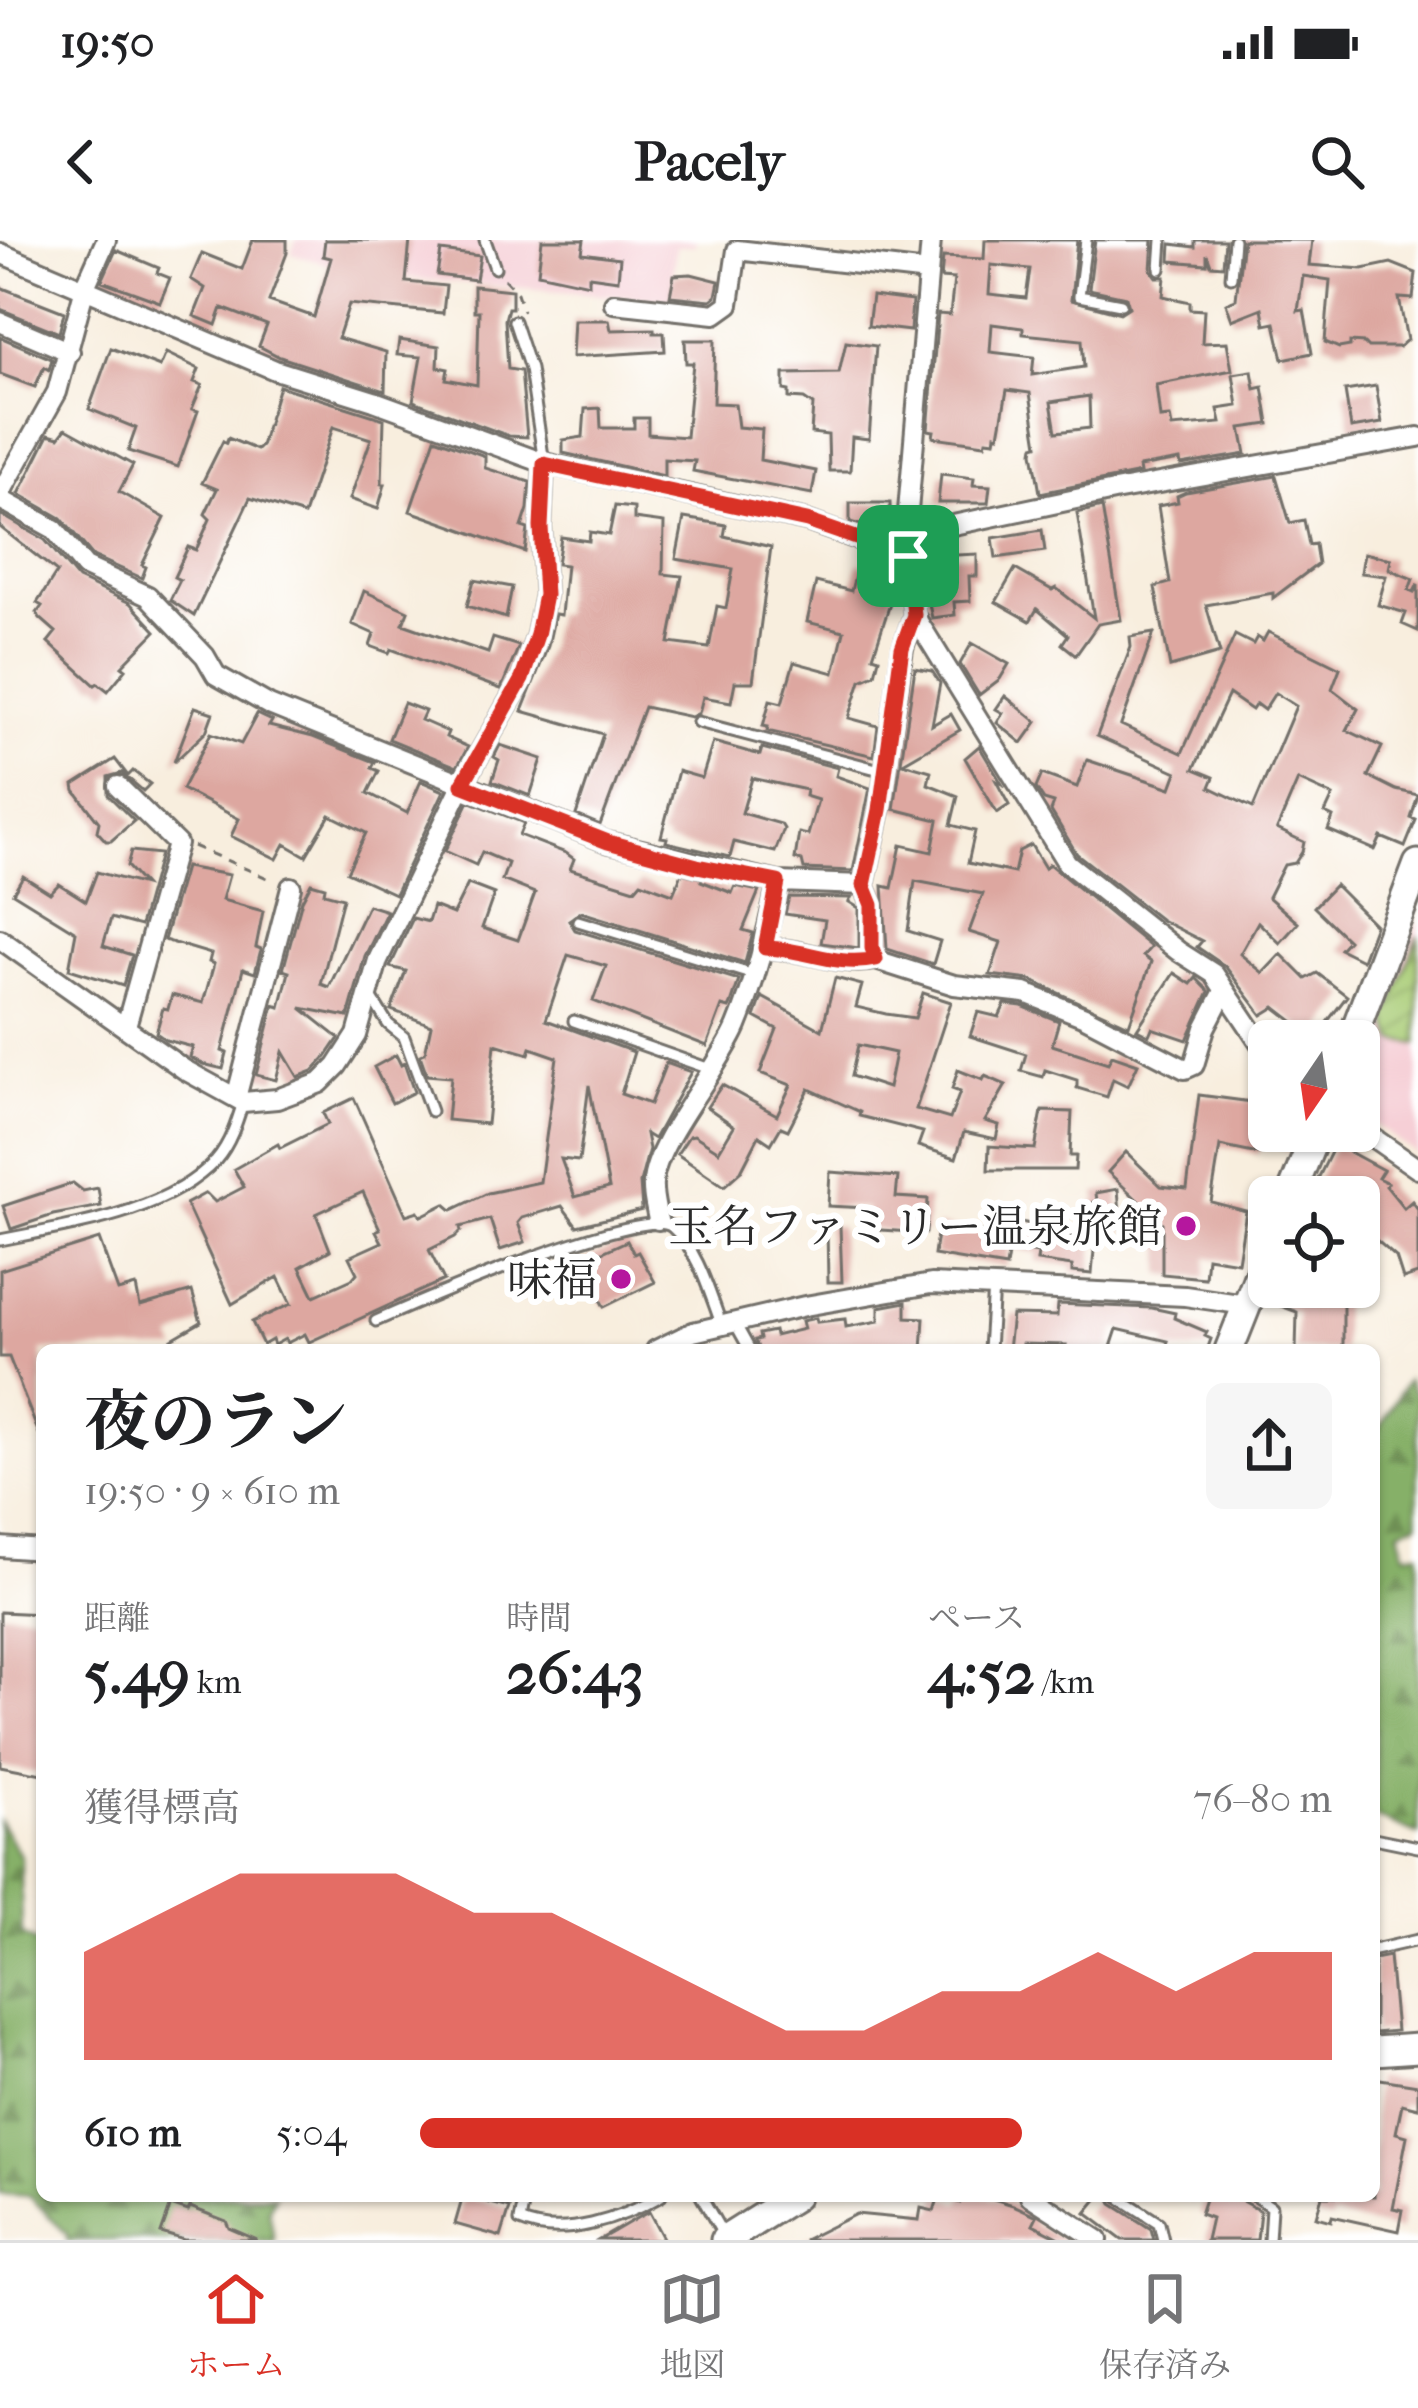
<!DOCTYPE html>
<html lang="ja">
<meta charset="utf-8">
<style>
:root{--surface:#fff;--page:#f6f6f6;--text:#202124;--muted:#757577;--line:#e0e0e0;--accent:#d93025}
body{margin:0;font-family:"IM FELL French Canon","Noto Serif JP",serif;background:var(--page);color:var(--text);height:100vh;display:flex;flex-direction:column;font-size:45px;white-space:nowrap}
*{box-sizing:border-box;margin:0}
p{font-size:39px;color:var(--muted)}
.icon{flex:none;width:66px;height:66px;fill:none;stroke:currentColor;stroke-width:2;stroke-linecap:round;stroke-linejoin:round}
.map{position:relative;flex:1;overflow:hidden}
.drawer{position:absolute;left:36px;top:1104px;width:1344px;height:858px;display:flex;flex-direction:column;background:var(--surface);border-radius:18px;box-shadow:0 3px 9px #0004}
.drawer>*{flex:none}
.needle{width:78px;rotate:193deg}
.controls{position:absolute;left:1248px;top:780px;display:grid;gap:24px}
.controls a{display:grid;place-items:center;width:132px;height:132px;border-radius:18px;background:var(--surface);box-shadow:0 3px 9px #0004;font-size:60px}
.pin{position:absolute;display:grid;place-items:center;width:102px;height:102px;color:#fff;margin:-51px;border-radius:24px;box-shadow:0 6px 18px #0006}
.round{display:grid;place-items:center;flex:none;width:126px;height:126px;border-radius:18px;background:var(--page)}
.headline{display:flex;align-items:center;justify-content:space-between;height:204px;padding:0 48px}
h1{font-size:66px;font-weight:700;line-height:90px}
.metrics{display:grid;grid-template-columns:repeat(3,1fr);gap:18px;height:204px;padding:12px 48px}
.metrics div{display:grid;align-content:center}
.metrics b{font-size:60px;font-weight:700}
.metrics small{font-size:33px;font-weight:400}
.metrics p{font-size:33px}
.chart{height:336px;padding:24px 48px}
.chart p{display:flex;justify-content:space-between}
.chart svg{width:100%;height:216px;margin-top:12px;fill:var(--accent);opacity:.7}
ul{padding:0 48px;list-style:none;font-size:39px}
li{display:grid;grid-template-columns:192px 144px 1fr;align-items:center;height:90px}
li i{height:30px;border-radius:15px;background:var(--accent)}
.status{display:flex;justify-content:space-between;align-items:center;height:84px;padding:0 60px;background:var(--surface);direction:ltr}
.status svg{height:33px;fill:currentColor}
header{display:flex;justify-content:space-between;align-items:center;height:156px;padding:0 48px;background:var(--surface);font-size:54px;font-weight:700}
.tab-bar{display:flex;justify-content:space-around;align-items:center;height:168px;border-top:3px solid var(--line);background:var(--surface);font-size:33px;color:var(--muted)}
.tab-bar a{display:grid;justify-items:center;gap:6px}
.tab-bar .active{color:var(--accent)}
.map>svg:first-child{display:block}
</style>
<div class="status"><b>19:50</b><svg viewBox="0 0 49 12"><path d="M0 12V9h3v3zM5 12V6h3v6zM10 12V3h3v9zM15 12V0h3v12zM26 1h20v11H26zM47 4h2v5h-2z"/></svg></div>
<header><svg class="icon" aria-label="back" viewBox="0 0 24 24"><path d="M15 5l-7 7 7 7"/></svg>Pacely<svg class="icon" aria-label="search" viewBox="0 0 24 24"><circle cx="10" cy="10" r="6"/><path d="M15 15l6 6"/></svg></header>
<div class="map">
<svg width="1418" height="2000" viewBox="0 0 1418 2000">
<defs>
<pattern id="forest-firs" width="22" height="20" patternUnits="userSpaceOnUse" patternTransform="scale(3)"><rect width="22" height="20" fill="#86b067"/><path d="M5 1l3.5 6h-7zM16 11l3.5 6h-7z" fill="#6e8f55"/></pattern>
<pattern id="garden-furrows" width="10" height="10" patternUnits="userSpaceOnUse" patternTransform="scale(3)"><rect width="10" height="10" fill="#a9cc76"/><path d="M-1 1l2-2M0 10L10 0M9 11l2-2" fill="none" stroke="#92af66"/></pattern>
</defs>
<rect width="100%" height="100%" fill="#fff"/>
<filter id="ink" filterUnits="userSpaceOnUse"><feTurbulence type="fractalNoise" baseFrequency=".00833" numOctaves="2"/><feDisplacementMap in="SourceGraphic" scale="24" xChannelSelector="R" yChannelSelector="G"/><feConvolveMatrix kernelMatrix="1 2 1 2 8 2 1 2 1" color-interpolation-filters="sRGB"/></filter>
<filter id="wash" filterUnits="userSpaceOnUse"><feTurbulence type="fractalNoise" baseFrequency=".004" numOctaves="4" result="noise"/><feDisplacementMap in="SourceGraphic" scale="48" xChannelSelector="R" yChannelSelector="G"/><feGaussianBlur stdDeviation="2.7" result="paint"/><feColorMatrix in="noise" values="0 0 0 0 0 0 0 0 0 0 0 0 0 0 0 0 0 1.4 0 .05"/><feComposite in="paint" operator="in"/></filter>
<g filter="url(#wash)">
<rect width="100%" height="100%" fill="#f8eede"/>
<path fill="#f6cfd6" d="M296,0H696L695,5L676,6L670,60L427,40L349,30L291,14Z
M1418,682V915L1359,873V831Z"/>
<path fill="url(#forest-firs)" stroke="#586e49" stroke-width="3" d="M1407,1140L1418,1160L1417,1282L1399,1290L1405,1313L1418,1311V1594L1374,1576V1198Z
M0,1582L21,1617L22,1695L42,1706V1956H275L269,1969L274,2000H67V1994L29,1956L0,1954Z"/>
<path fill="url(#garden-furrows)" stroke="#6a7c50" stroke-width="3" d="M1418,696V804L1394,800L1387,778Z"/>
<g id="blocks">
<path fill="#dda7a0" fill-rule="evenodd" d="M253,0H287V13L269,61L314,77L331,18L323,16L325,0H410L406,42L446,46L443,73L349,64L338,98L386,112L385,151L280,117L259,106L267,85L222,68L216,85L194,76L205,48L191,39L202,13L242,29Z
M542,0H584L582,13L620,18L618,40L589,36V44L538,33Z
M985,0H1077L1071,60L1120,73L1129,67L1126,57L1089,49L1095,0H1153L1151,30L1156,37H1165L1163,56L1190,62V69L1204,70L1202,103L1227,102L1232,130L1156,145L1160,178L1170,177L1172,187L1221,183L1218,169L1238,166L1233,134L1252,131L1255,149L1263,147L1269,184L1241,188L1246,214L1181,225L1180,220L1139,227L1140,233L1040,253L1033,212L1034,206L1038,205L1030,153L1007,150L999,195L996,194L995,201L986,200L985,204L933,197L934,191L928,190L938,74L950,75L954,39L941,38L943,17L984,19ZM991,25L1030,29L1026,58L989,54ZM992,84L1023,88V94L1082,100L1084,127L1032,135L1034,117L990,112ZM1089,156L1090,188L1056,192L1051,162Z
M1195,0H1225L1223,26L1211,25L1207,14V24L1170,21L1171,4L1195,7Z
M1243,0H1312L1309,25L1363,29L1391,23L1416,33L1413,59L1399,58L1407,100L1399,107H1368L1364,103L1350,102V106L1339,108L1325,102L1330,40L1303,36L1298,71L1304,70L1312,113L1283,119L1275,83L1265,85L1262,68L1232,80L1226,63L1236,59Z
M116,10L159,28L157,33L170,38L160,62L102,41Z
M441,11L480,16L476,40L437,35Z
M691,34L719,41L716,56L711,60L670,56L674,35Z
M474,46L512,50V68H508L505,80L508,129L521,131L527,197L509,196L413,161L421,117L397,115L399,100L439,106L438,127L448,129L446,139L477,145L479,71H474Z
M0,47L64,72L59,93L0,69Z
M872,56L912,61L910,91L868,86Z
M574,80H609L611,90L654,89V93H664L665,111L572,117Z
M0,97L52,119L49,130L44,127L35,147L0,134Z
M685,100H715L713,163L735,164L738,187L762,189L760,220L816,231L812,254L693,231L695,221L664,219V236L563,213V200L583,197L585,169L600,168L601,188H634V178H648V194L686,197L693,123H686Z
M846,102L876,106L869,199L852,197L850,231H829L828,195L811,193L813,165L804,159L789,158V151L784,150V134L839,133Z
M111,108L160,127L166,113L199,129L194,142L202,145L192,169L198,171L178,227L128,211L136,188L89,169Z
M279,146L384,179L382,244H385L378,269L350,259L371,199L333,187L304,275L250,258L194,376L170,360L180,340L174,337L188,307L196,310L210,279L205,274L217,249L202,243L223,201L226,203L228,198L257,210L261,206Z
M1376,146L1382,183L1351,188L1345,151Z
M66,188L133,225L119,252L165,278L142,325L146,327L142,338L93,316L61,278L19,254L49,194L59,197Z
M435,198L485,216V228L530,242L528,269L522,287L528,289L525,312L410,271Z
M941,234L974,238L973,245L990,246L988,263H938Z
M1276,236L1290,283L1304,280L1309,305L1315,304L1318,324L1273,358V353L1206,365L1220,413L1170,427L1155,347L1170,343L1158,266L1178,262L1177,256L1186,252Z
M850,263H890L891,294L850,282Z
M615,266L634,268V279L664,283L663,334L682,336L669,403L709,408L717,366L726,368L733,329L676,319L684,278L726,285L724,296L771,307L753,442H735L731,462L703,457L699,473L691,477L644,467L600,585L576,575L603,494L522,471L548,406L555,374L561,375L566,325L557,324L561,297L589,301L590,292L609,295Z
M1102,267L1121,380L1098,384L1076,415L1062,404L1068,395L1037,369L1030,381L996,362L1015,329L1052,350L1056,348L1094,378L1077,273Z
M0,274L45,300L78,339L130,363L156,391L122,426L126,429L108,451L98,443L95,445L48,402L56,392L40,378L37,373L42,366L37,363L57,332L0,287Z
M1042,290L1045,311L996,318L993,298Z
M1364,313L1391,319L1389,329L1413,339L1409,350L1414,352L1418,344V391L1402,384L1406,373L1378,365L1386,336L1361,333Z
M977,314V336H969L970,361L954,362L955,375L932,378L924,340L936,339V316Z
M858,323L890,331L896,335L897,342L873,416L879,418L875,434L861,440L849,478L878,486L874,516L767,491L768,487L763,486L770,460L782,463L794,422L834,433L844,391L807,382L816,342L851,351Z
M474,340L512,347L506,378L467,366Z
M364,351L408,371L403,384L420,390L488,413L493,398L519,406L501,449L391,409L389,413L370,406L374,394L352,384Z
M1268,392L1340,428L1332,449L1358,469L1347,490L1382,507L1368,536L1396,550L1418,555L1411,578L1416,580L1405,607L1381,597L1375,610L1328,590L1333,577L1325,573L1333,556L1298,540L1277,589L1304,602L1302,612L1295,623L1284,625L1268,657L1298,683L1280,703L1258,682L1240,714L1263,733L1281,714L1306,739L1317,733L1347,756L1315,798L1275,767L1262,775L1225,726L1197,707L1202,701L1161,680L1077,614L1051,571L1054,563L1044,560L1036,548L1042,534L1077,547L1087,520L1171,548L1177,532L1097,496L1131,407L1130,397L1154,393L1121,485L1182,513L1235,395L1253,404L1257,397L1263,401ZM1275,453L1296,466L1253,568L1210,547L1214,537L1194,529L1229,454L1252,470L1256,464L1264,470Z
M972,403L1009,424L1000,439L979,455L960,424Z
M915,428L932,431L940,443L932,485L951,474L960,490L903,523L931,531L928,544L958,556L951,585L975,591L968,623L1014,633L1019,611L1031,605L1045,628L1049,624L1151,707L1143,716L1151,722L1129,785L1030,740L990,735L1001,702L969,692L983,654L915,641L908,691L940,701L933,724L887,709L883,646L892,648L901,605L932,612L938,580L894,569Z
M1005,456L1037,482L1022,503L997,483L1003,473L996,469Z
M404,463L425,471L421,480L448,492L446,497L468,507L457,527L389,499Z
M195,467L213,473L206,492L174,522Z
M257,474L272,481L269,486L313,497L375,522L372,528L379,531L368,553L407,573L421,541L444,551L395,654L347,632L366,593L330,575L306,616L285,604L277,619L231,596L239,579L182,549L211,493L241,504Z
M713,502L760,515L762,508L838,528L836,536L870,548L853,631L804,629L802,621L795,619L799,593L808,595L818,560L805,556L806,550L752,538L742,573L781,584L784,589L775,612L734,602L730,617L666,602L667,598L661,597L678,531L702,538Z
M500,505L542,519L530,556L492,541L499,520L494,517Z
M979,506L1002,544L996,541L1009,565L997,573L965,518Z
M115,519L128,536L133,531L150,544L143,551L122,533L108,537V555L134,581L111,601H106L97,591L99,582L75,551L74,545Z
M469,561L524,583L519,595L566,613L574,619L570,629L635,649L641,642L673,654L682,633L702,638L701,641L732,653L735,646L759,651L743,690L753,693L745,723L581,672L569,680L575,690L739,740L731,764L729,768L722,766L707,806L593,761L606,726L568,715L546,780L634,812L621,854L650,864L666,823L691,832L654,899L646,894L649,909L640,943L642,970L577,986L562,966L522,978L518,983L525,1002L500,1010L490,979L460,987L461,991L455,997L429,1010L444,1040L309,1102L305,1094L287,1103L285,1099L274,1105L272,1100L263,1105L252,1082L291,1064L278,1037L232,1064L186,964L206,953L215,962L244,947L234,929L278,904L280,908L328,884L323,873L354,858L406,975L418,971L421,976L445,964L452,970L488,953L540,942L557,817L531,808L529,814L495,804L487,884L447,880L451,837L427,835L420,815L425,813L431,785L391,770L406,731L390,727L413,678L428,682L433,666L453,674L468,644L494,654L482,688L518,700L535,653L502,640L508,623L482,612L476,625L445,611ZM589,845L609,948L575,957L561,919L579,921ZM363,952L380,989L376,991L382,1002L349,1017L357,1033L352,1039L314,1056L300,1027L330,1010L316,974Z
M131,611L160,614L140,686L111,678L103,706L132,715L123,746L69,729L76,692L13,653L23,636L50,653L59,644L86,661L97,632L144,645L127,626Z
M185,627L229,635L222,660L263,671L256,707L261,709L255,733L243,729L222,811L227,813L223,829L203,824L190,817L193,807L166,800L156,793L163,768L168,769L172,755L203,763L214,724L209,722L211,714L164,700Z
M311,643L325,647L324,653L343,658L321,744L329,747L368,665L387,671L365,716L348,777L301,768L339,798L326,817L313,831L298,837L283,812L276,840L256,835L274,765L280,767L289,732L283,730L302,660Z
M1335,645L1375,685L1362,720L1340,709L1348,700L1314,667Z
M789,657L851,658L849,662L859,668V708L821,703L825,680L785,674Z
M1174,733L1191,744L1196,738L1209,751L1187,800L1152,788L1149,795L1137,789Z
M835,738L862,745L856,767L886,774L915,778L923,753L951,762L916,869L950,879L960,852L952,849L958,830L983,840L985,836L1006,845L985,881L999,885L996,899L964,892L956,918L918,906L923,892L859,876L860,872L809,849L788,890L781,887L771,904L759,896L741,931L724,946L677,914L689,896L694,895L719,911L734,886L707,867L722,845L777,875L791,845L760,833L777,789L755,777L762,757L822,790ZM858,805L895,813L888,848L851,836Z
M1005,764L1022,766L1059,781L1052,805L1108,823L1112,815L1138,824L1128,846L1113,839L1107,857L1077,848V840L1045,830L1043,837L1021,831L1026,814L970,796L978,772L999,777Z
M396,815L401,825L404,823L414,852L392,863L374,827Z
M1257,846L1269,848V891L1296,894L1289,911L1261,901L1258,914L1220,906L1211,962L1246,971L1238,1022L1207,1017L1205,1038L1162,1034V983L1108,932L1126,912L1161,946L1187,949L1199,855L1252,862Z
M1042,871L1072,872L1070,916H1076L1075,930H988L989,906L1035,909Z
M1335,904L1383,930L1378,938L1388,943L1386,946L1404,968L1412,961L1418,969V1034L1403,1039L1396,1017L1373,997L1359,1013V957H1309Z
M830,932L898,937L896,957L928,959L926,993L866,989L867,968L828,966Z
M73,943L83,951L98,948L101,966L53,975L11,989L3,966Z
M1118,949L1122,997L1100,998L1093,962L1097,961L1096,953Z
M1041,979L1067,983L1065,996L1095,998L1092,1034L1072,1032V1026L1037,1021L1038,1013L1011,1008L1016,981L1040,986Z
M827,986H840L842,1042H828Z
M938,986L1011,996L1006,1027L934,1015Z
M99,999L118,1051L136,1046L140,1066L192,1051L201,1082L172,1099L178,1110H42V1193L39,1194L9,1117H0V1030Z
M627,1001L634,1014L638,1012L655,1042L604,1067L581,1022Z
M1278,1047H1330L1317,1062H1343V1110H1296L1297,1072L1273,1063Z
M906,1062V1077L924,1078L922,1110H759L755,1100L760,1099L759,1094L774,1091L775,1096L804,1089L802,1081L816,1078L817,1082L845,1079L846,1087L879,1081V1067Z
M1058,1064L1152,1068L1175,1073L1174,1078L1207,1092L1205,1096L1211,1099L1207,1110H1165L1168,1101L1117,1089L1110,1110H1065L1066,1105L1022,1104V1110H1008L1012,1075L1057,1076Z
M0,1372L42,1374V1534L0,1526Z
M1389,1716L1396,1791L1374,1793V1719Z
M1374,1838L1418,1845V1868L1402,1864L1396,1893L1407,1896L1393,1968L1403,1970L1399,1991L1332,1976L1331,1981L1316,1977L1322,1956H1374Z
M463,1956L510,1968L501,1997L455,1984Z
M939,1956L960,1963L963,1956H984L1013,1965L1037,1976L1033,1984L1064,2000H804L856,1974L919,1980L921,1968L934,1971Z
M1100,1956H1108L1112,1964L1151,1989L1154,2000H1122L1086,1973Z
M1206,1956H1233L1260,1971L1257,2000H1206L1211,1978L1200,1974Z
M171,1965L188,1971L190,1967L226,1981L229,1988L257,2000H184L161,1993Z
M649,1972L664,2000H599L637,1978Z"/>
</g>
</g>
<g filter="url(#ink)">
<use href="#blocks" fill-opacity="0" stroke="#736f6a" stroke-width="3"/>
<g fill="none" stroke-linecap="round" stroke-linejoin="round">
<defs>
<path id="lane" d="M485,0L495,28
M1086,0L1079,56L1121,64
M1160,29L1162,0
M1231,37L1234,0
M514,81L530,129L544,223
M698,482L884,531
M578,681L754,735
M370,755L388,784L404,797L431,871
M574,781L710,829
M0,1000C68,986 166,974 216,920C230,904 237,882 243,862
M376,1081C417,1063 644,964 672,987C698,1009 710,1055 722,1086
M736,1085L750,1110
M989,1110L993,1045
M1374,1598L1418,1607
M1374,1710L1418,1700
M525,1956L520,1981C563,2000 622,1978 661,1956
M701,1956L725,1998
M1117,1956L1159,1983L1163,2000
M1255,1956L1271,1967L1269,2000"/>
<path id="street" d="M931,0L906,295L914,375L1067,623L1178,711L1214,734L1269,816
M0,13L275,130L374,161L544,223L807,281L908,317
M614,63L715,74L729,64L737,10L928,32
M0,82L70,112
M0,254L57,152L85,47L106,0
M0,259L54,289L85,327L148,356L205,416L216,435L269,465L607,602L778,642L864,645
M906,295L1114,251L1418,197
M914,375L903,408L880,570L864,645L872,665V708L876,720L954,745L1025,753L1085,777L1185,829L1194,825L1205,788L1224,751
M118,546L177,604L126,786
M0,699L185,830L236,858L243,862L277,859L320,843L337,826L357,795L378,720L462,545L522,439L537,395L545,355L541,287L544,223
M765,708C804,708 836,727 876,720
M236,858L291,647
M1359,888L1418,929
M658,980C656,969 652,955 653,943C655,902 718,831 737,786C756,740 768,691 778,642
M656,1110L693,1092L805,1066L931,1044L1185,1056L1246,1065
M0,1307L42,1310
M1030,1956L1098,2000"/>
<path id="secondary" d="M1351,801L1418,624
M1290,957L1317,891
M1229,1110L1269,1009
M1374,1811L1418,1808
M725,2000L795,1956"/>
</defs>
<use href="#lane" stroke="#736f6a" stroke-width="15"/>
<use href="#street" stroke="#736f6a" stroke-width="24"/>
<use href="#secondary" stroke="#736f6a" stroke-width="33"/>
<path stroke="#736f6a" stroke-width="3" stroke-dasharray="9 9" stroke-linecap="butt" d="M504,39L517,53L523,71
M193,606L272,640"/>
<use href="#lane" stroke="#fff" stroke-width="9"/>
<use href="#street" stroke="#fff" stroke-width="18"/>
<use href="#secondary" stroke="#fff" stroke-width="27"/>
</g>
</g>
<g fill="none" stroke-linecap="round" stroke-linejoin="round" filter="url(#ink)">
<defs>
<path id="route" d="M544,224L807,281L908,316L914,375L902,408L880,570L864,645L872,665V708L876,719C836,728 804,708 765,708L778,642L697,626L608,602L462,545L522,439L537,395L545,355L541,287Z"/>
</defs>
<use href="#route" stroke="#fff" stroke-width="24"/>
<use href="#route" stroke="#d93025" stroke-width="15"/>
</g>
<g fill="#b5179e" stroke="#fff" stroke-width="4.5">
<circle cx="1186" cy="986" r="12"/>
<circle cx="621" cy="1039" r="12"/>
</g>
<g text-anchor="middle" stroke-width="12" stroke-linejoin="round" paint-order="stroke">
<g font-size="45" fill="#2b2b2b" stroke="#fff" text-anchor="end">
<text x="1162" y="1002">玉名ファミリー温泉旅館</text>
<text x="597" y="1055">味福</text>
</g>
</g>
</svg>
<div class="controls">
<a><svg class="needle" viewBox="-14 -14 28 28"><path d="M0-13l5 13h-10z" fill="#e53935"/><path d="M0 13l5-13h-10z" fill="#757577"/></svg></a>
<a><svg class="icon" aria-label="locate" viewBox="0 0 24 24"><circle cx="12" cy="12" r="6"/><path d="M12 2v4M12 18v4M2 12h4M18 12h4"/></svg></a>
</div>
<div class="pin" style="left:908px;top:316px;background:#1e9e55"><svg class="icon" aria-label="arrive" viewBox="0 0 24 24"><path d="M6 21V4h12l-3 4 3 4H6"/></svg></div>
<section class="drawer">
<div class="headline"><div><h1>夜のラン</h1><p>19:50 · 9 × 610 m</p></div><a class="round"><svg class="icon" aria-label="share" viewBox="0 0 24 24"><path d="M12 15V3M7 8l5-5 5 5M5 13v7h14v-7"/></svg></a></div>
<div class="metrics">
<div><p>距離</p><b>5.49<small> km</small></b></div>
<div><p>時間</p><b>26:43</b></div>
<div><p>ペース</p><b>4:52<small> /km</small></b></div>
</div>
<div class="chart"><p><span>獲得標高</span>76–80 m</p>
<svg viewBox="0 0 160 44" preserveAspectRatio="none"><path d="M0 44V22L10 14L20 6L30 6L40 6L50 14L60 14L70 22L80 30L90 38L100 38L110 30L120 30L130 22L140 30L150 22L160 22V44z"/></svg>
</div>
<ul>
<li><b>610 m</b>5:04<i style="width:66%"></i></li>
</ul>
</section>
</div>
<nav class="tab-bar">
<a class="active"><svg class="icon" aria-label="home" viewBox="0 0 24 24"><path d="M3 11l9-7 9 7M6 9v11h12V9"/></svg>ホーム</a>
<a><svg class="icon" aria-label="map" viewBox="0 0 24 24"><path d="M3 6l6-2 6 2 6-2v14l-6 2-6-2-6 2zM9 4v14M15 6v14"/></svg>地図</a>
<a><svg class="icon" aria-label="saved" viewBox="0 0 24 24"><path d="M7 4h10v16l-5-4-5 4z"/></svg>保存済み</a>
</nav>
